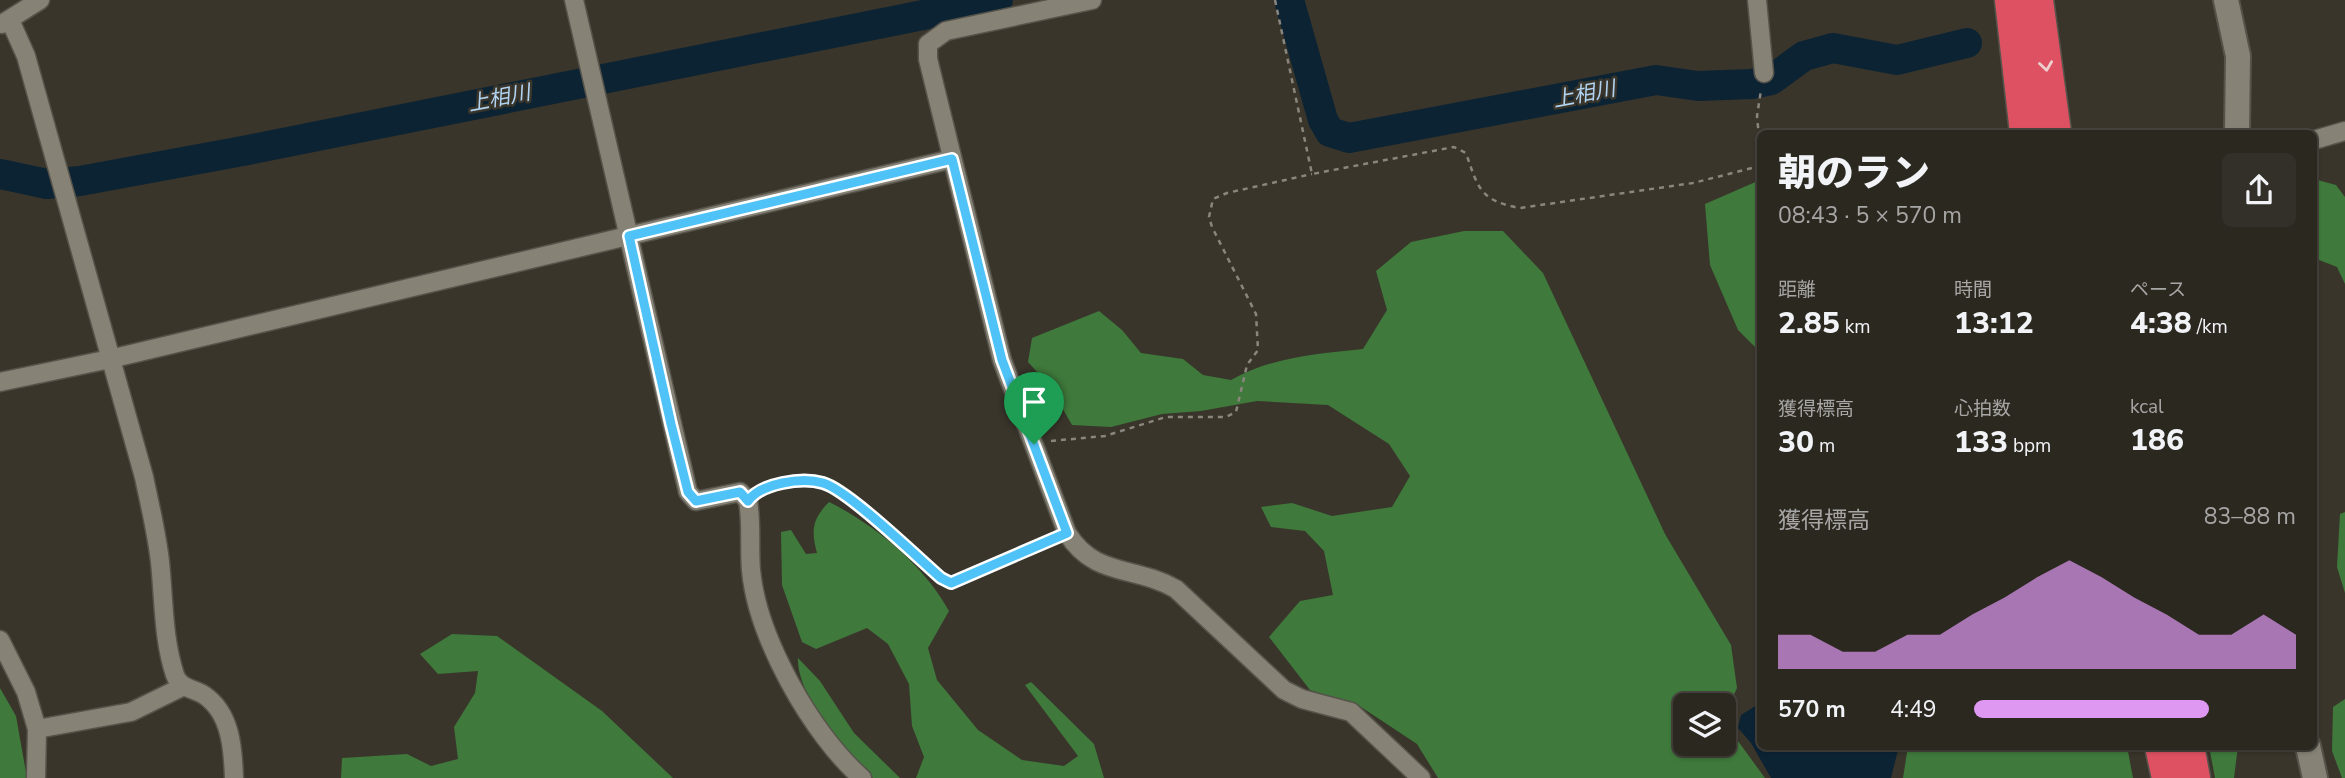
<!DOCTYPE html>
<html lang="ja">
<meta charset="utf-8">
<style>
:root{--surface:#2b2820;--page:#333029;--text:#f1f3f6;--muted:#a6a6a5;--line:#47443e;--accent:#de98f2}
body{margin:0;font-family:"Nunito Sans","Noto Sans JP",sans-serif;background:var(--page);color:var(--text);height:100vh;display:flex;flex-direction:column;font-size:26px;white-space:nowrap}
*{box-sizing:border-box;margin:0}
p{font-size:23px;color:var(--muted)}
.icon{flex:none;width:38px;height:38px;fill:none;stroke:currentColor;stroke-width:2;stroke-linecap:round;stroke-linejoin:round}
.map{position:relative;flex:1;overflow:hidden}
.sheet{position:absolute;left:1757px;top:130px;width:560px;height:620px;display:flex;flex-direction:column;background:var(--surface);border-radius:10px;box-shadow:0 2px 5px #0004,0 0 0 2px var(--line)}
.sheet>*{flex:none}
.controls{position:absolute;left:1673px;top:693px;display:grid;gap:14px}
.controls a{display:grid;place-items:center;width:63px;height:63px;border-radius:10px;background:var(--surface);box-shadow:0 2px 5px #0004,0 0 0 2px var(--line);font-size:35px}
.pin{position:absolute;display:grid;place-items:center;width:60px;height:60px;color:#fff;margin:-72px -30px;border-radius:50% 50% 50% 0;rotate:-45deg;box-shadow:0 0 7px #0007}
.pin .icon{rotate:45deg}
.round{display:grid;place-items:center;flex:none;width:74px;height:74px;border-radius:10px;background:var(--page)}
.overview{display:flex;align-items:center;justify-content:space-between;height:119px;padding:0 21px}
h1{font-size:38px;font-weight:800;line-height:52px}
.figures{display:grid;grid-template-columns:repeat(3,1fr);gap:10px;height:119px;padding:7px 21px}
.figures div{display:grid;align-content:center}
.figures b{font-size:30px;font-weight:800}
.figures small{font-size:19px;font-weight:400}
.figures p{font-size:19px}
.chart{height:196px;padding:14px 21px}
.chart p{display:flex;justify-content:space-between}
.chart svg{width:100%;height:126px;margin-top:7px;fill:var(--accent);opacity:.7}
ul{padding:0 21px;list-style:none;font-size:23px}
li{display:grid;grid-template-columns:112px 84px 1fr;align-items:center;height:52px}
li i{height:18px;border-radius:9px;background:var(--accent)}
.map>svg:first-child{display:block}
</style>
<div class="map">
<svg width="2345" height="778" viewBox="0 0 2345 778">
<rect width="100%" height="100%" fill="#39352b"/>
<path fill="#3f793b" d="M2314,179L2336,185L2345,197V284L2337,267L2314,258Z
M1760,180V352L1738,330L1710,265L1705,204Z
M1464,231H1503L1543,273L1665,534L1731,645L1737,688L1724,716V705H1685V744H1724V722L1765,778H1438L1417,744L1358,705L1310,690L1269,637L1300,601L1333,595L1324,551L1305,531L1271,527L1261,507L1292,503L1332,516L1392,507L1410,476L1389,444L1328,405L1257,401L1201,411L1162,414L1111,427L1072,425L1049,385L1028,362L1032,338L1099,311L1122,330L1141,353L1183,359L1203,375L1231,380C1271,357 1317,354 1363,349L1387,310L1376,271L1411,242Z
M829,502C875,525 924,565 949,611L928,648L937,680L978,730L1022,760L1064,766L1078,756L1025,685L1031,682L1094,744L1104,778H916L924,757L912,726L909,684L888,644L867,628L816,649L802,642L782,585L781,532L791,530L806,554L817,553C811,531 812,519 829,502Z
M2345,512V593L2337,567L2340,514Z
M452,634L497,636L602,711L673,778H341L342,758L407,754L431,766L458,759L454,727L475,693L478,671L438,674L420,654Z
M798,658L820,681L854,733L900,778H873C847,753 796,695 798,658Z
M0,688L16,716L27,778H0Z
M2345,699V778H2342L2332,751L2333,707Z
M1908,746H2127L2133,778H1903Z
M2209,746H2238L2234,778H2215Z"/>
<path fill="#0c2334" d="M1760,703V746H1899L1891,778H1771L1751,743L1738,728L1741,715Z"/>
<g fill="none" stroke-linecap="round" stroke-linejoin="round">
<path stroke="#0c2334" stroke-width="30" d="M1289,0L1323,120L1330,132L1349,138L1656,80L1698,86L1752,84L1771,80L1804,56L1833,48L1897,60L1967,43
M0,174L47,184L80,181L248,150L998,0"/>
<defs>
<path id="street" d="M574,0L688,492L696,501L740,492L748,501C752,524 749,547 751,570C757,637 812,735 862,778
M1092,0L946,31L928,44V59L1002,360L1067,533C1095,578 1134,565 1176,589L1284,690L1302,699L1351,712L1421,778
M1757,0L1764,73
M10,20L26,56L144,477C150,506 157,534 160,562C164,600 163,639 175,675C180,689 193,688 204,695C231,713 233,749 234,778
M2,24L40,0
M2314,140L2345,131
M0,382L110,359L952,159
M0,640L26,692L37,729L36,778
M37,729L131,712L182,687"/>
<path id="secondary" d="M2226,0L2238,56L2237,133
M2308,746L2315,778"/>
<path id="highway" d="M2011,0L2026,133
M2037,0L2055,133
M2161,746L2168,778
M2188,746L2194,778"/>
</defs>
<use href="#street" stroke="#56534a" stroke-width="21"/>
<use href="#secondary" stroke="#56534a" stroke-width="28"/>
<use href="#highway" stroke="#56534a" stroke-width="35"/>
<path stroke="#8a867e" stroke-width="2.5" stroke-dasharray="5 5" stroke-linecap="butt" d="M1275,0L1312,174L1454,147L1466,153C1478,188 1480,201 1520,208L1693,183L1760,166
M1760,148L1757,116L1761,90
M1051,441L1105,436L1166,417H1226L1236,412L1247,365L1258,350L1256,314L1212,227L1209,217L1213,199L1227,193L1312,174
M759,489L782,483H822L864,512L951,583L1051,540"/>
<use href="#street" stroke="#878276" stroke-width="18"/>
<use href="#secondary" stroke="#878276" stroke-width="24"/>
<use href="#highway" stroke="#dd5162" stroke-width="32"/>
</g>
<defs><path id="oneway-chevron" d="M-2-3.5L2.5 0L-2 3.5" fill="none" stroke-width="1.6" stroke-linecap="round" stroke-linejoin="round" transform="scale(1.75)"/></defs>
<use stroke="#edcfcd" href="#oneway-chevron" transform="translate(2046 66) rotate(82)"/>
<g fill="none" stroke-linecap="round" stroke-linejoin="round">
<defs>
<path id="route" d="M952,159L1002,360L1067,533L951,583L941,578C918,558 848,490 823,483C802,477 761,483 748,501L740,492L696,501L688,492L671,424L629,236Z"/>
</defs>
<use href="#route" stroke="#fff" stroke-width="14"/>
<use href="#route" stroke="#4fc3f7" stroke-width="9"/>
</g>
<g text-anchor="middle" stroke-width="5" stroke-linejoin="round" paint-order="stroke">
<g font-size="21" font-style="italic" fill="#b1d4f2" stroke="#39352b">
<text transform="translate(1584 94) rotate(-11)" y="7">上相川</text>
<text transform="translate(499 98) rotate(-11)" y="7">上相川</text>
</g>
</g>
</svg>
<div class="controls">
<a><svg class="icon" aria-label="layers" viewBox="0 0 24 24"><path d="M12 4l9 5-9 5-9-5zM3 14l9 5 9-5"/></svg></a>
</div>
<div class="pin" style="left:1034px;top:444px;background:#1e9e55"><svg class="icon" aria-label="arrive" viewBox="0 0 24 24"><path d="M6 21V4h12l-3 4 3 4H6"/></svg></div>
<section class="sheet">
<div class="overview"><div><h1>朝のラン</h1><p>08:43 · 5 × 570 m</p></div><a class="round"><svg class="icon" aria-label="share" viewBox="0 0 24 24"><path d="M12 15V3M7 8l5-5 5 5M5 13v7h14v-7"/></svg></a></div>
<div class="figures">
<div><p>距離</p><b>2.85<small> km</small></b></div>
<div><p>時間</p><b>13:12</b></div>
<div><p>ペース</p><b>4:38<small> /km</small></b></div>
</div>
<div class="figures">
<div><p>獲得標高</p><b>30<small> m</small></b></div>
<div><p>心拍数</p><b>133<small> bpm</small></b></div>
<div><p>kcal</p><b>186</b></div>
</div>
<div class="chart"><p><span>獲得標高</span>83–88 m</p>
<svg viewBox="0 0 160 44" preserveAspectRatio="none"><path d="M0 44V32L10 32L20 38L30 38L40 32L50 32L60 25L70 19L80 12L90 6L100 12L110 19L120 25L130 32L140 32L150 25L160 32V44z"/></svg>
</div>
<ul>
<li><b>570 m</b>4:49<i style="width:73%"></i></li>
</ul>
</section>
</div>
